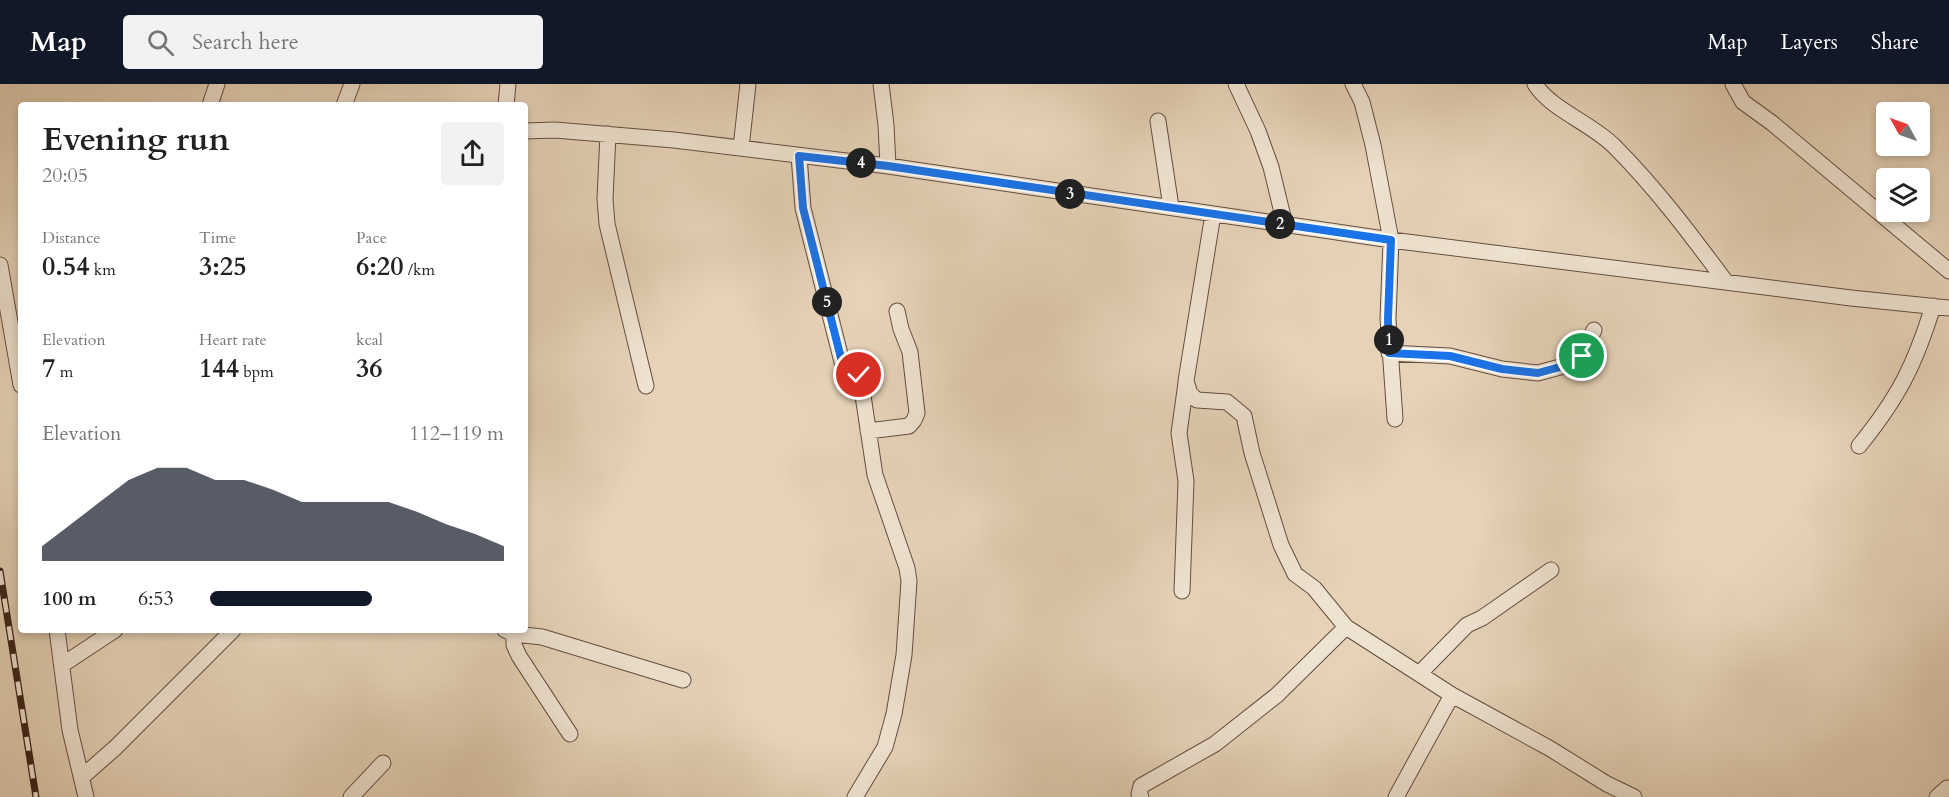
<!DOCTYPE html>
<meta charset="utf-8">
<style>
:root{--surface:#fff;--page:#f2f2f2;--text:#222;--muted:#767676;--accent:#111827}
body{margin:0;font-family:Cardo,serif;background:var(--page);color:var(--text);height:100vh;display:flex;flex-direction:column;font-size:22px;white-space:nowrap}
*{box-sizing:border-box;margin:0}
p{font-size:20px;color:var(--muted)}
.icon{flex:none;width:33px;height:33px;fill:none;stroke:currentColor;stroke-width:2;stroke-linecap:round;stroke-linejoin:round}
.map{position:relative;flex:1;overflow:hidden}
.sheet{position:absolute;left:18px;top:18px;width:510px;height:531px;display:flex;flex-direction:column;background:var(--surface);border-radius:6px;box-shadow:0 3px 9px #0003}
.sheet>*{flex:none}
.needle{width:39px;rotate:310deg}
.buttons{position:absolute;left:1876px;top:18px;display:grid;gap:12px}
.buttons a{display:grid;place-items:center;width:54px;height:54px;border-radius:6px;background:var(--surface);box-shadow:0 3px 9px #0003;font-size:30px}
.pin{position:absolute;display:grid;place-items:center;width:51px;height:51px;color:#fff;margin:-26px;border:3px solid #fff;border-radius:50%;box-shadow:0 2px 6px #0007}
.km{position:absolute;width:30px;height:30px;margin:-15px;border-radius:50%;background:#222;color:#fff;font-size:16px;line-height:30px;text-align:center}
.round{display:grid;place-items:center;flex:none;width:63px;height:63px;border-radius:6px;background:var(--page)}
.head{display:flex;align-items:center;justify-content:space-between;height:102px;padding:0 24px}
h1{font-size:33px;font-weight:600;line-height:45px}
.metrics{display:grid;grid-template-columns:repeat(3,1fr);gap:9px;height:102px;padding:6px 24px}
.metrics div{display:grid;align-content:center}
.metrics b{font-size:26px;font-weight:600}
.metrics small{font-size:16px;font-weight:400}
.metrics p{font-size:16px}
.chart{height:168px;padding:12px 24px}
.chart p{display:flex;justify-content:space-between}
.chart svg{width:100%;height:108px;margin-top:6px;fill:var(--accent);opacity:.7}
ul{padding:0 24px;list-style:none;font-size:20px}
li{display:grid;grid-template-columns:96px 72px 1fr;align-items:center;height:45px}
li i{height:15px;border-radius:8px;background:var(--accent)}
header{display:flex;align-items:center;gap:36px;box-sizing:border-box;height:84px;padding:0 30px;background:var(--accent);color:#fff}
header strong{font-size:28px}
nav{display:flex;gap:33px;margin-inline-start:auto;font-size:21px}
.search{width:420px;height:54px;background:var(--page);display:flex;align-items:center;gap:15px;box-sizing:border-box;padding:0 21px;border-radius:6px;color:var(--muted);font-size:22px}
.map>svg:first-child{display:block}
</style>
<header>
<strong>Map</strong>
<div class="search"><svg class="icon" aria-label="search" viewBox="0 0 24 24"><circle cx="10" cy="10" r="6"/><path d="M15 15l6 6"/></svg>Search here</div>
<nav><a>Map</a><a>Layers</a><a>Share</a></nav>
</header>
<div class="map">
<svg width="1949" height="713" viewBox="0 0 1949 713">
<rect width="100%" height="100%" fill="#e5d2b7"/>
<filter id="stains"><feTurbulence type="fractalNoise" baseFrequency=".00333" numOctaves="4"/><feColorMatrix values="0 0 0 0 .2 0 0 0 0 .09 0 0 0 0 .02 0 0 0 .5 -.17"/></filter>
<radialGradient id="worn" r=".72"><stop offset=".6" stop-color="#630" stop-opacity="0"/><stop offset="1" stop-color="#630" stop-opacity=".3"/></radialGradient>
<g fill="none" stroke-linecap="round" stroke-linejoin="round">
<defs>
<path id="minor" d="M881,0L886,41L888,82
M1236,0L1258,47L1271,83L1285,141
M1353,0L1362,18L1373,61L1391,156L1388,235L1395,335
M1535,0C1550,25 1591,39 1614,62C1656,104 1691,151 1726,198
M1733,0L1743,18L1772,39L1949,187
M210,21L217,0
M344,21L352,0
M506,21L508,0
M1158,37L1171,123
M525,47L555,46L674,56L888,82L1391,156L1851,214L1949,224
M608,50L605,115L607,140L646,302
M741,64L748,0
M799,72L803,124L843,282L860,292L875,391L907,484L909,497L904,571L894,630L885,663L855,713
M1213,130L1186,297L1190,310L1197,316L1227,318L1244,332L1252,369L1281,461L1295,490L1314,504L1346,543L1452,611L1549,664L1607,700L1634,713
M0,181L21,301
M1389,269L1450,272L1502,285L1538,289L1560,283L1578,276L1584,268L1594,246
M868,347L909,342L914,336L917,329L910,268L901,245L897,227
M1859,362C1898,314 1915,281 1933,222
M1182,507L1186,397L1179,349L1186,299
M57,546L70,646L86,713
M505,546L514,550L542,553L683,596
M514,550V561L519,572L570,650
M62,581L115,546
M1419,590L1467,541L1482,534L1551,486
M82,693L115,664L233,546
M351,713L383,679
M1141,713L1139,710L1141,702L1215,660L1277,611L1346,543
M1396,713L1452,611
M1937,713L1947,704"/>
</defs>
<use href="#minor" stroke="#654e40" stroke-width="17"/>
<use href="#minor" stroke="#eee2d0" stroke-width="15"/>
<defs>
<path id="rail" d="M0,487L36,713"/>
</defs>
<use href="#rail" stroke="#3a2218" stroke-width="7"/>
<use href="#rail" stroke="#eee2d0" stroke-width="4.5" stroke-dasharray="14" stroke-linecap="butt"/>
</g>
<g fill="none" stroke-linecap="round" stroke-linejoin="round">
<defs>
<path id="route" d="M859,291L843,282L803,124L799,72L888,82L1391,156L1388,235L1389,269L1450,272L1502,285L1538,289L1560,283L1582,272"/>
</defs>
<use href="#route" stroke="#fff" stroke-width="12"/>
<use href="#route" stroke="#1a73e8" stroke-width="8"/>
</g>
<rect width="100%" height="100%" filter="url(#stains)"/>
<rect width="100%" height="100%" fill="url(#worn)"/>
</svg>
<div class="buttons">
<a><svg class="needle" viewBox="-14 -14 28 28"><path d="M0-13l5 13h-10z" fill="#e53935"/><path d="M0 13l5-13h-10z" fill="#767676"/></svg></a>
<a><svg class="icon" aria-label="layers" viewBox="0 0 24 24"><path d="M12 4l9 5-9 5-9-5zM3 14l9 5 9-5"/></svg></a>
</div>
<div class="pin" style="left:1582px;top:272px;background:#1e9e55"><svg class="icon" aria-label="arrive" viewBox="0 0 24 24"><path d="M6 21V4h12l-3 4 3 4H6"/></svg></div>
<div class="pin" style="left:859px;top:291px;background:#d93025"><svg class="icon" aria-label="check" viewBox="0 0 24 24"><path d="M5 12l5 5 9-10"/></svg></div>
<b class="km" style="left:1389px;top:256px">1</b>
<b class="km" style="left:1280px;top:140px">2</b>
<b class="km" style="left:1070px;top:110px">3</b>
<b class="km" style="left:861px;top:79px">4</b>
<b class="km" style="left:827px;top:218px">5</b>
<section class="sheet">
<div class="head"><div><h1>Evening run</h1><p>20:05</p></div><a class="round"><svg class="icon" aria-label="share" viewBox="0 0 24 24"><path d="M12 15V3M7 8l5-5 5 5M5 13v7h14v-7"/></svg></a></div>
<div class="metrics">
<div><p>Distance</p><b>0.54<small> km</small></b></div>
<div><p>Time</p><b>3:25</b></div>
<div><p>Pace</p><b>6:20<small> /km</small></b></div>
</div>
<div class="metrics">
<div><p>Elevation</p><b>7<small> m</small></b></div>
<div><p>Heart rate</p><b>144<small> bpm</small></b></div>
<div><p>kcal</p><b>36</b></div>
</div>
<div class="chart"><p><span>Elevation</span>112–119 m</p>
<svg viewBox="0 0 160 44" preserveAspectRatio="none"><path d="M0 44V38L10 29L20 20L30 11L40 6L50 6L60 11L70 11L80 15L90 20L100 20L110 20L120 20L130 24L140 29L150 33L160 38V44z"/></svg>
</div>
<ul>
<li><b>100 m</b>6:53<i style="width:55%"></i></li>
</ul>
</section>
</div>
